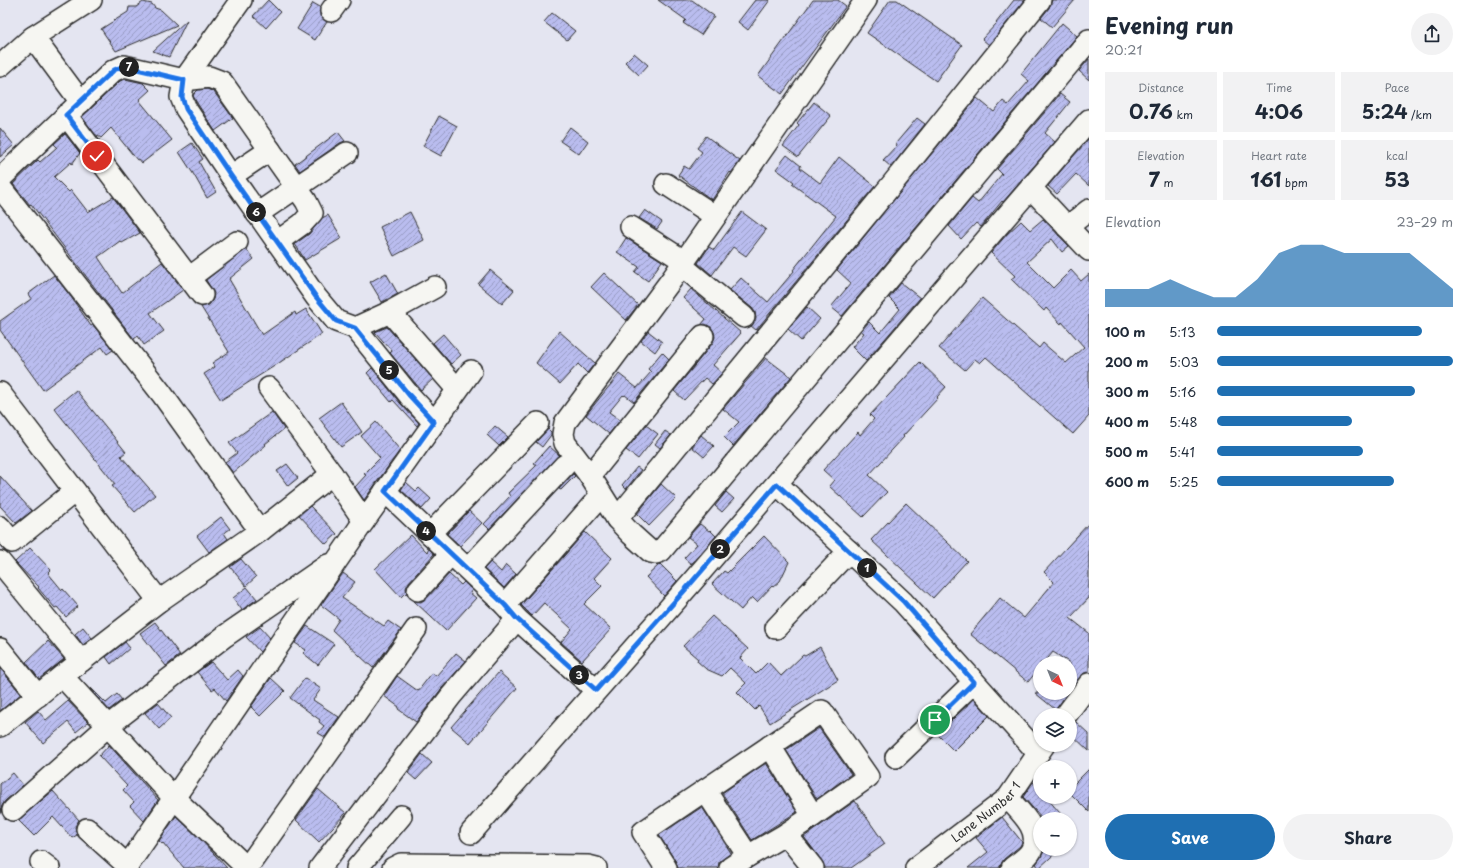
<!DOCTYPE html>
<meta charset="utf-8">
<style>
:root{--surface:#fff;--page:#f2f2f3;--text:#1f2937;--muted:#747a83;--accent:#1f6fb2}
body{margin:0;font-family:"Playpen Sans",sans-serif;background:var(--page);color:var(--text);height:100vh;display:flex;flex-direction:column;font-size:15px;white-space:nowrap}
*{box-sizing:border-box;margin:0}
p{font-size:13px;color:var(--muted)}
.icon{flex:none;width:22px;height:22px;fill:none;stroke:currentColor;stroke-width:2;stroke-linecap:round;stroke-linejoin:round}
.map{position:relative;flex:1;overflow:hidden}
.drawer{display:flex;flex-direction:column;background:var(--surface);width:380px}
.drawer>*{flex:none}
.needle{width:26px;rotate:137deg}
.buttons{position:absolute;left:1033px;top:656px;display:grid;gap:8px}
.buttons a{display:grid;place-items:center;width:44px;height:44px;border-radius:50%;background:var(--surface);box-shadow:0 1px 3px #0004;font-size:20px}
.pin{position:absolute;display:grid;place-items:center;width:34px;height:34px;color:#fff;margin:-17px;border:2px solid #fff;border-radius:50%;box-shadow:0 1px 4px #0007}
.km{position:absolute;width:20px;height:20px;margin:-10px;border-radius:50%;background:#222;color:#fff;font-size:11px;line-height:20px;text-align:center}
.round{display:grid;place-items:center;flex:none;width:42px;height:42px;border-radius:21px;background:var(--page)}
.headline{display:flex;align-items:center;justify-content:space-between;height:68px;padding:0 16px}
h1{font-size:22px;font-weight:700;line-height:30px}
.figures{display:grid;grid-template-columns:repeat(3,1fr);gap:6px;height:68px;padding:4px 16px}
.figures div{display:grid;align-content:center;border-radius:0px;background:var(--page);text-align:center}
.figures b{font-size:20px;font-weight:700}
.figures small{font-size:11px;font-weight:400}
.figures p{font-size:11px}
.chart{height:112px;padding:8px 16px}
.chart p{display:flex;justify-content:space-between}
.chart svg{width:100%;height:72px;margin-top:4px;fill:var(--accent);opacity:.7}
.cta{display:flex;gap:8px;margin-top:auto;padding:8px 16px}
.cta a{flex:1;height:46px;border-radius:24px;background:var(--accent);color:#fff;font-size:16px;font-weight:700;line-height:46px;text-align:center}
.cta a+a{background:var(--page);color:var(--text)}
ul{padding:0 16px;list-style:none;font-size:13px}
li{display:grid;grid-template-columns:64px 48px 1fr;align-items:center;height:30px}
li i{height:10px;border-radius:5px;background:var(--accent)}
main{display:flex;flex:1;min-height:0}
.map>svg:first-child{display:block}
</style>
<main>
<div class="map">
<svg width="1089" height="868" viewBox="0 0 1089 868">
<defs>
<pattern id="building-hatch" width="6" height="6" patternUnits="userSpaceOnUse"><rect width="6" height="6" fill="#babdef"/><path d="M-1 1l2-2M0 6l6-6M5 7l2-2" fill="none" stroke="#979ac2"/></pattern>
</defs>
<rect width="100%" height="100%" fill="#e4e5f1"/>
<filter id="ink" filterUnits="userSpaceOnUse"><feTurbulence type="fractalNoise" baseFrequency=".025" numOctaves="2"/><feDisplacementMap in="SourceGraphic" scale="8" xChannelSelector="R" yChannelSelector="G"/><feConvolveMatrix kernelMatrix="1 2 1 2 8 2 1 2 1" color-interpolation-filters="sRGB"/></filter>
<g filter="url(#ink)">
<path fill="url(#building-hatch)" stroke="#2b2b2b" d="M268,0L280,12L266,28L253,16Z
M658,0H692L714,16L701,35L683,23L686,20Z
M755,0H770L748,30L738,22Z
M813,0H838L846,6L782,94L758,76Z
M890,0H897L962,45L936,81L867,33Z
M1014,0H1025L989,45L982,39L997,23H996Z
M1052,0H1075L1052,27L1041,18L1049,8Z
M143,2L152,4L155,8L161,10L177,25L116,51L101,29L128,12L129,7H136Z
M313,3L320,7V16L327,22L315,40L297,29Z
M552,13L575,31L567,40L544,22Z
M187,20L169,57L153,51Z
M1062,23L1077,36L842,316L831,307L851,283L837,270L977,98L994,112L1003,101L1008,105L1029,81L1021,74Z
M634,53L648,65L639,75L625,62Z
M1089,59V80L1079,71Z
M125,79L143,83L150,90L139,100L172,140L142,163L139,159L137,160L111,128L101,138L95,134L82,117L120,81Z
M207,89L214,92L233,118L215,131L197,103L193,96L194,94L198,90Z
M1060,94L1070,102L1045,133L1055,142L1003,202L1002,201L981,227L976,223L961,239L949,226L972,198L978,203L1002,174L997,169Z
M814,102L831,116L798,157L783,146L799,125L797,123Z
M439,116L457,126L441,156L423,146Z
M917,118L925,124L891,167L883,160L897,145L896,143Z
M570,127L588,141L579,154L560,141Z
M0,128L14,145L0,157Z
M338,132L345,141L340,143L300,171L295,164Z
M65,134L80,153L72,164L71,162L54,177L69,192L71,190L88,212L113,197L140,233L122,243L120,241L98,257L122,293L162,262L183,290L150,313L164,331L144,345L138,336L134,339L31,204L30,205L13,184L38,160L40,162L57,147L54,144Z
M706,136L740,161L731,173L730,172L712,200L678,175L684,166L689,169L702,152L697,148Z
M1089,138V186L1076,174L1057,194L1048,186Z
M192,143L203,159L199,162L216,192L207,198L194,175L179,152Z
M787,155L801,166L800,168L820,183L839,157L875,186L756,330L751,326L756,319L755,312L752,308L730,290L741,278L768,302L794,271L793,270L836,216L792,184L794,182L776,169Z
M645,210L662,222L657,229L639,218Z
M410,212L424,240L394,256L380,227Z
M742,212L766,230L746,256L733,247L712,275L698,263L709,247L714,250Z
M328,215L342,238L305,260L295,244L309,234L322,218Z
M1043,219L1069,246L1062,252L1052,239L1027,262L1053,288L1071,270L1081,281L1089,274V416L1073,434L986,357L980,363L975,359L965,370L939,348L982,298L1039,348L1043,343L1066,363L1084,347L1062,322L1061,324L1046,308L1044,311L1011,279L1015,276L991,253L1007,234L1021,221L1030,230Z
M626,238L662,261L648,281L635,272L639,267L617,252Z
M246,249L254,259L229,279L262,335L295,312L296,315L306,309L322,334L276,365L221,400L204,374L215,367L212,363L229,352L201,307L209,305L213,299L214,293L206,280Z
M490,270L514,290L502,304L478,284Z
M386,273L398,294L382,302L370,282Z
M604,273L638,305L626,320L591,287Z
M54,275L71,297L91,326L93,325L113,350L107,354L102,347L43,390L0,330V321L31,299L28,294Z
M901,283L920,298L866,361L852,347L864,333L861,331L869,322L880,333L900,309L889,298Z
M691,289L741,333L713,365L722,373L712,384L705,378L684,400L674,391L712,344L715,337L714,332L711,327L705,324L701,325L706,319L683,298Z
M807,307L820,319L801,341L788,329Z
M387,327L433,379L421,390L390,353L392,351L375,332Z
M559,331L595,363L587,373L578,364L560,384L536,363Z
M648,331L662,342L655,352L641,341Z
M443,334L461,355L451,364L433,343Z
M662,352L669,359L634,402L625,395L624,396L623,395L609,412L620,420L609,434L586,415L619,374L637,388L651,372L648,369Z
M766,358L791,377L733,446L724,437L739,422L723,409Z
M920,362L946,387L937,397L938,398L903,436L904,437L869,475L887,492L863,517L829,486L834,480L823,470L858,432L860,435L874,419L870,415Z
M372,368L400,403L419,423L417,426L393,400L391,402L367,373Z
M76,390L126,452L121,456L155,495L135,512L112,486L115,484L54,408Z
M341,402L362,432L341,447L319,418Z
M272,412L284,429L265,444L266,445L233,473L225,462L237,453L229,443Z
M376,422L400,450L364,500L355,487L366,475L364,474L380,458L361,436Z
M646,425L658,434L638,459L626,450Z
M495,426L508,437L499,446L487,435Z
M548,429L551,432V435L542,447L536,442Z
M665,431L671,435L660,448L655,444Z
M701,435L714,446L704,457L692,447Z
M549,446L559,455L489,529L484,524L510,496L508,493L537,465L534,463Z
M287,464L298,478L288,486L277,471Z
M637,467L641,470L626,489L622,485Z
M573,474L575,476L561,490L559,489Z
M0,476L32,511L16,523L0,506Z
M406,482L416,491L419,488L431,499L422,509L401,490Z
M661,484L676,498L649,526L637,514Z
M726,492L734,499L722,512L715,506Z
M906,503L967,561L933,598L871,540Z
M310,506L337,534L326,544L299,515Z
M469,511L482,523L460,546L447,534Z
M221,517L230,529L224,533L228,539L209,552L197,536Z
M1089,523V598L1070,618L1089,633V672L1084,673L1080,677L1070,689V663L1053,652L1044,663H1040V667L1028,682L970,634L1000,598L1024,618L1054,582L1044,572Z
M700,524L709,531L710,530L716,536L691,564L684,558L697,544L688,537Z
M585,532L612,558L594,578L602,586L584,604L611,629L582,661L561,642L572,629L544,603L532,616L521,605Z
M411,535L427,552L429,549L434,554L409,582L406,588L407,595L405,593L401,597L375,569Z
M764,536L789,562L780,581L773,587L772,586L757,602L752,597L741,610L712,584L724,571L727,573Z
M30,548L51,570L48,573L62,590L63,589L78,606L66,617L57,607L55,608L38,588L39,587L15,562Z
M241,559L256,577L246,586L230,567Z
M490,562L501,572L506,565L516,574L504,588L484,569Z
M660,564L677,581L664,596L646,577Z
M343,573L355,582L342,598L384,626L388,621L401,630L373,668L332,630L339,619L321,605Z
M449,574L461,585L464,582L472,590L470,593L476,598L446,631L414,601L421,602L427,598Z
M247,587L257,599L242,610L233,598Z
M712,616L748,649L740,658L756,674L768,662L781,676L803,655L805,656L820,647L838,680L770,723L759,706L755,710L737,692L746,683L730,668L722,676L706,669L697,661L698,659L683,646Z
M155,622L180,655L166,666L140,633Z
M307,626L334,644L318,665L303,653L306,650L295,643Z
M83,627L92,638L83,645L75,634Z
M260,627L270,638L260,652L246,637Z
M48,641L64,659L39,679L26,662Z
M125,642L130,648L111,664L106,657Z
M456,653L466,661L442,688L416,722L398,709L399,707L384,696L397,676L418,691L432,673L436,676Z
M211,662L227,680L238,670L243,676L226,701L215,688L212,690L197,672Z
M0,668L21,694L0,711Z
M499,672L517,688L470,743L451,727Z
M271,678L285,691L260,716L251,707Z
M305,678L321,689L313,700L339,717L325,737L318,733L324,726L319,722L320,720L290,698Z
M91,688L106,703L117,694L122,700L109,710L90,689Z
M1035,693H1067L1056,710Z
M974,699L989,716L954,751L937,734Z
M68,701L88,722L76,732L68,722L43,743L25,722L38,711L46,720Z
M158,703L171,718L159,729L145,713Z
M1076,722L1089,734V751L1070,733V726Z
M819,728L851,774L817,799L786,750Z
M109,745L158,800L144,821L130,806L134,802L123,790L127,786L99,756Z
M422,754L432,763L416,780L408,773Z
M766,763L797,812L752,840L722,793Z
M1089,769V812L1070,793V788Z
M13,773L23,785L5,801L2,806L1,813L0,814V784Z
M1033,782L1040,790V797H1046L1060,813L1053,819H1043L1023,797Z
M318,789L346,813L319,842L296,820Z
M53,791L79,820L75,827L77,835L72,838L53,817L34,836L18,820Z
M855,801L885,844L851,868H825L822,861L804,837Z
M702,807L731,853L719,862L718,868H678L676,862L659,835Z
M176,816L201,840L227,868H184L163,843L162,844L159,841Z
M1002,817L1022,842L1020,846L1004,859L999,868H968L988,852L976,838Z
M1045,849H1060L1039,868L1036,864L1041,857Z"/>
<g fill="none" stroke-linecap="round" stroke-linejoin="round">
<defs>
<g id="minor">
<path d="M866,0L672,279L565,423L563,434L565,443L590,476L617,519L631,534L651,552L656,553L661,551L1089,40"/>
<path d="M331,11L339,0"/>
<path d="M33,37L91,0"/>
<path d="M0,66L33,37L81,102"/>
<path d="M184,80L209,77L222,82L306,201L312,213L302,224L277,242"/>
<path d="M184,80L241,0"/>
<path d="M66,115L202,295"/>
<path d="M231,176L270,150"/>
<path d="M0,179L113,71L124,66L184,80L181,97L186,109L231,176L316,297L336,321L355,328L409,395L434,422"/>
<path d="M666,184L715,216"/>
<path d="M0,187L162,394L260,531"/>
<path d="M1031,188L1089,250"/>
<path d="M257,214L347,153"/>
<path d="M631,227L684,261"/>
<path d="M1067,227L1089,210"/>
<path d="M681,265L744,317"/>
<path d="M189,278L237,242"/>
<path d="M390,312L457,389"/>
<path d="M355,328L390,312L435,287"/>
<path d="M269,388L332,474"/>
<path d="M0,393L159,601"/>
<path d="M590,476L703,336"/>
<path d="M777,484L903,602L1038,753"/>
<path d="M385,491L505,605L517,619L596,690"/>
<path d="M617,519L893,183L1040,0"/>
<path d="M0,527L12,542L75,491"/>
<path d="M430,534L538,423"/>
<path d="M0,562L81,661"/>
<path d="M468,569L565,465"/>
<path d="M418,590L451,554"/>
<path d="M505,605L596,501"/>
<path d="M776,628L849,551"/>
<path d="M0,649L38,696"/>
<path d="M62,676L159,601L260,531L332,474L364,521"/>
<path d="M1066,715L1089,684"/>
<path d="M0,726L62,676L174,798L247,868"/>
<path d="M770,746L813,816L786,834"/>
<path d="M896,757L974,682"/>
<path d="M705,790L748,856"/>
<path d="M1008,798C1019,811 1042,830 1032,849C1029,857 1018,863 1012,868"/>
<path d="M13,810L108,726L225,636L328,565"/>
<path d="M87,829L128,866"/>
<path d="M471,833L692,582L1089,120"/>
<path d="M41,862L49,868"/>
<path d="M126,868L364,521L471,371"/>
<path d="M247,868L416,629"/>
<path d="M320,868L451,696L517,619"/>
<path d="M357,868L401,816"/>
<path d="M393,868L401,864L588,866L596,868"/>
<path d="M666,868L643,832L822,711L868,777L813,816"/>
<path d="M730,868L748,856L786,834L813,868"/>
<path id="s1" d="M916,868L1008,798L1044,745"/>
</g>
</defs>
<use href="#minor" stroke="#2b2b2b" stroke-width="24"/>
<use href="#minor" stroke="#f6f6f2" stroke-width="21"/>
</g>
</g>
<g fill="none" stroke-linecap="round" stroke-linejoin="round" filter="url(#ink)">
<defs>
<path id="route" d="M97,156L66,115L114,70L124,66L184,80L182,97L186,109L231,176L316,297L336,321L355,328L409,395L434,422L385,491L505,605L517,619L596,690L692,582L777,484L904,602L974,682L935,720"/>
</defs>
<use href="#route" stroke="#fff" stroke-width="8"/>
<use href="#route" stroke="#1a73e8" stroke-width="5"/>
</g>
<g text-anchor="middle" stroke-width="3" stroke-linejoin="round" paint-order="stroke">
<g font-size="12" fill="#2b2b2b" stroke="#f6f6f2">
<text dy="4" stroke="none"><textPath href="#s1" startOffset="90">Lane Number 1</textPath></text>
</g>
</g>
</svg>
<div class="buttons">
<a><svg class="needle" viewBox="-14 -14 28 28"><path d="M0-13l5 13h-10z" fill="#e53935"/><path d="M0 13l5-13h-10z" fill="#747a83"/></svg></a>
<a><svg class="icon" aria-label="layers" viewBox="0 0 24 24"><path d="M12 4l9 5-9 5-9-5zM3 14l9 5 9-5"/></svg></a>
<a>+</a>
<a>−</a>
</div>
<div class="pin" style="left:935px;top:720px;background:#1e9e55"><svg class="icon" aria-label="arrive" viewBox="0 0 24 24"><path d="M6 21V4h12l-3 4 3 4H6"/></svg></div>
<div class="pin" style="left:97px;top:156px;background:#d93025"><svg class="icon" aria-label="check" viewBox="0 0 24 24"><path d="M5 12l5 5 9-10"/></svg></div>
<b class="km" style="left:867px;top:568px">1</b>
<b class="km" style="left:720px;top:549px">2</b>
<b class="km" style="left:579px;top:675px">3</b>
<b class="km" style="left:426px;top:531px">4</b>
<b class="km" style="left:389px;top:370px">5</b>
<b class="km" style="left:256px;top:212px">6</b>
<b class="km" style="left:129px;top:67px">7</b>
</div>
<section class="drawer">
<div class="headline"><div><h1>Evening run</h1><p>20:21</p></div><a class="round"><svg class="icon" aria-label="share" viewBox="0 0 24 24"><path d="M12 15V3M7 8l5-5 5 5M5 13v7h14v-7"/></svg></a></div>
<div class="figures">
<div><p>Distance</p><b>0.76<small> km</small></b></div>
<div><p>Time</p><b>4:06</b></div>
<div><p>Pace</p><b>5:24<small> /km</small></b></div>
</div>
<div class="figures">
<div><p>Elevation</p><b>7<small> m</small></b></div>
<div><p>Heart rate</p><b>161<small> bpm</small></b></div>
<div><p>kcal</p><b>53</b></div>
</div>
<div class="chart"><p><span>Elevation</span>23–29 m</p>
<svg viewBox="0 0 160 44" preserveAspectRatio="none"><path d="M0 44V33L10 33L20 33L30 27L40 33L50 38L60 38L70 27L80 11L90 6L100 6L110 11L120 11L130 11L140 11L150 22L160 33V44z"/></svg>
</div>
<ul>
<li><b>100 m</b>5:13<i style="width:87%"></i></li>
<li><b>200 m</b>5:03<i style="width:100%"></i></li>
<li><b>300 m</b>5:16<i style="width:84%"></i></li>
<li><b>400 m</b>5:48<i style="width:57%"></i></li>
<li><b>500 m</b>5:41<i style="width:62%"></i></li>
<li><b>600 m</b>5:25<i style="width:75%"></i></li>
</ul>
<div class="cta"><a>Save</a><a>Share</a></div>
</section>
</main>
